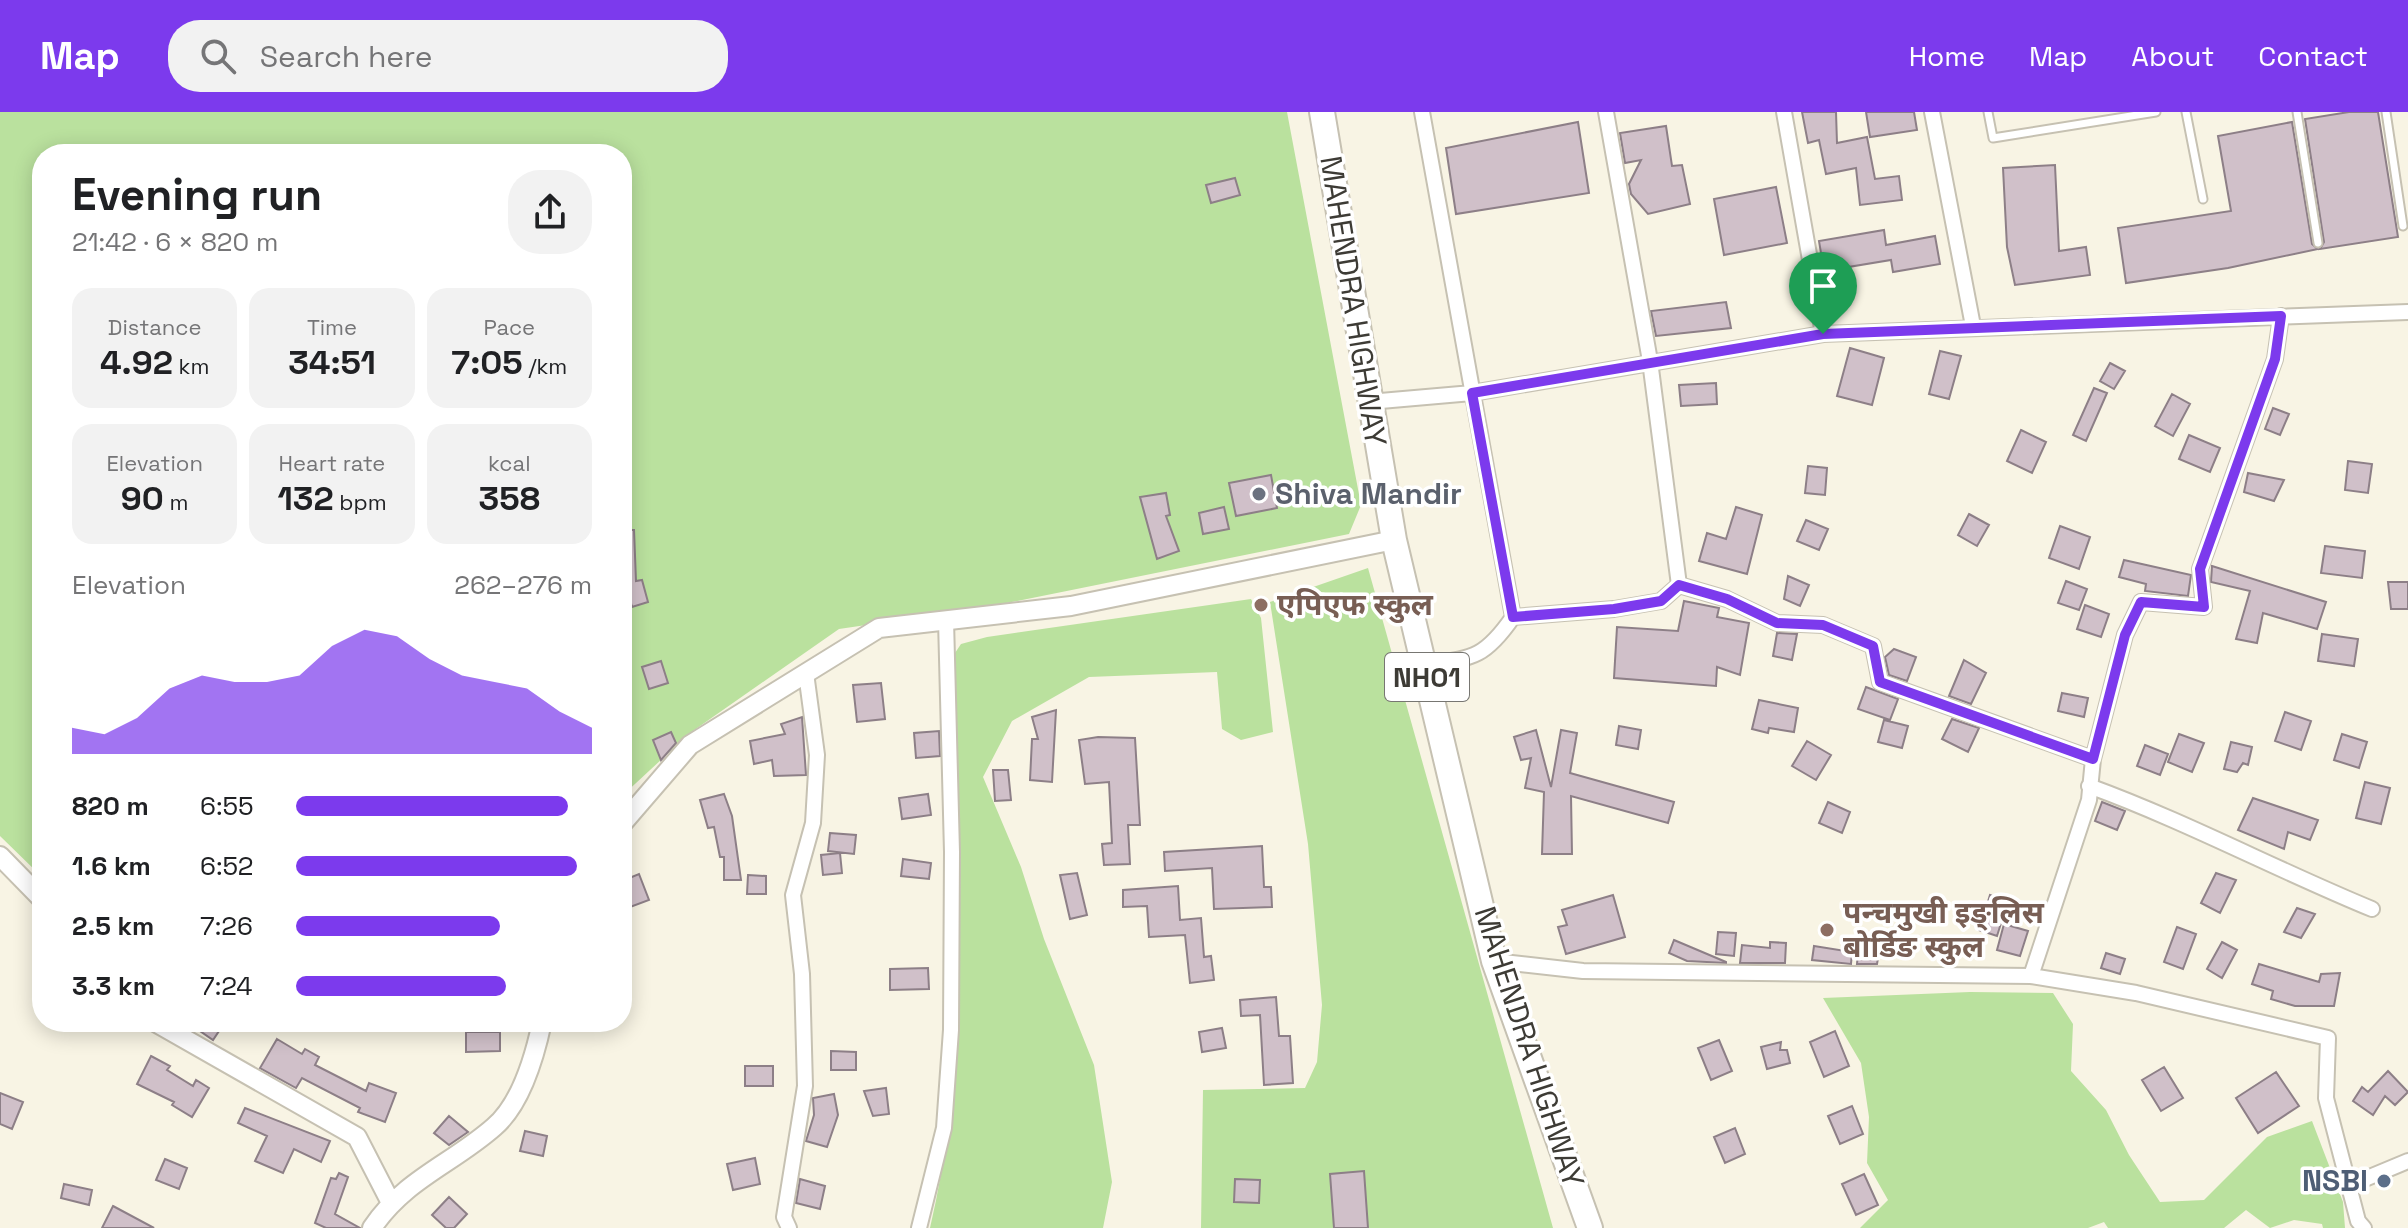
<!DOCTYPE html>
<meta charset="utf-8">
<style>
:root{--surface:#fff;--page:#f2f2f2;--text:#202124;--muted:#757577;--accent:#7c3aed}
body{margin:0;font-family:"Space Grotesk","Noto Sans Devanagari",sans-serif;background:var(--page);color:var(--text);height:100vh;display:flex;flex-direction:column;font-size:30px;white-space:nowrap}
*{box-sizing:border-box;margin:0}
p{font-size:26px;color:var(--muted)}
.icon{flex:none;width:44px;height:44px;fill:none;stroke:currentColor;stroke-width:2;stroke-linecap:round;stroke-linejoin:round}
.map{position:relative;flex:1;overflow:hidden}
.panel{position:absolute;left:32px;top:32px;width:600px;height:888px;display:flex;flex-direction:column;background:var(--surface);border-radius:32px;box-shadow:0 4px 20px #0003}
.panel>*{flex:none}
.pin{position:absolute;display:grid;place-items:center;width:68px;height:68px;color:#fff;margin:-82px -34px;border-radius:50% 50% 50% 0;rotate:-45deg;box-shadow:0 0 8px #0007}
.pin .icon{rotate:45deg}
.round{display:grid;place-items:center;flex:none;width:84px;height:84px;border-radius:32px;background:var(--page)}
.overview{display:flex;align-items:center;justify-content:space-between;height:136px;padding:0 40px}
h1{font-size:44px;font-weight:600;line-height:60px}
.stats{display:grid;grid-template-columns:repeat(3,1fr);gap:12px;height:136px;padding:8px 40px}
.stats div{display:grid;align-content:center;border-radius:20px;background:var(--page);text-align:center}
.stats b{font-size:34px;font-weight:600}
.stats small{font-size:22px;font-weight:400}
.stats p{font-size:22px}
.chart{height:224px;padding:16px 40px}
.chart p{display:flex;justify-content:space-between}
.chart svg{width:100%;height:144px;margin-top:8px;fill:var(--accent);opacity:.7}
ul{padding:0 40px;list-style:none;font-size:26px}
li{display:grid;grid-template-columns:128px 96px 1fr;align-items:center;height:60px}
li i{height:20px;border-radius:10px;background:var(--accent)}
header{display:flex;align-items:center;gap:48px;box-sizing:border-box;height:112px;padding:0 40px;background:var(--accent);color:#fff}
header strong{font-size:38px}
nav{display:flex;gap:44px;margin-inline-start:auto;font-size:28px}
.search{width:560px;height:72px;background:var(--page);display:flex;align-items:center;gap:20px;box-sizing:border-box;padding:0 28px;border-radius:32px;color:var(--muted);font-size:30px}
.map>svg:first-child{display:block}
</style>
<header>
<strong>Map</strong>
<div class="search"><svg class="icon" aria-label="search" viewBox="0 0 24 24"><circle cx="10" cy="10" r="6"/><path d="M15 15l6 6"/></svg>Search here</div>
<nav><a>Home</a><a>Map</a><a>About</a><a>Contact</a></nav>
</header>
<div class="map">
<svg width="2408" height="1116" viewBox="0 0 2408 1116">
<rect width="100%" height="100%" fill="#f8f4e4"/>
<path fill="#bae19e" d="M0,0H1287L1361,393L1349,422L982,496L839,517L690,621L622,684V42H42V765L0,724Z
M1368,456L1553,1116H1201L1203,978L1305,976L1317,950L1322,893L1308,732L1270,490Z
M1251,487L1261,506L1273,620L1241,628L1222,617L1217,560L1089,565L1012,609L983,665L1021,755L1044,827L1094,953L1112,1070L1103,1116H930C974,929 957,734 953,544L961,532L987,525Z
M1970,880L2053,881L2073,912L2071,959L2106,998L2129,1043L2160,1090L2204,1088L2267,1025L2312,1009L2343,1090L2345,1116H2323L2322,1112L2294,1108L2270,1116L2246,1098L2224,1116H2108L2104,1110L2088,1116H1860L1888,1088L1867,1051L1869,1005L1861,951L1823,886Z"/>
<path fill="#d0c0c9" stroke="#8d7f87" stroke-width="2" d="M1802,0H1836L1837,31L1867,25L1875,67L1899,64L1902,88L1860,93L1856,56L1826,62L1819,28L1808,31Z
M1866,0H1914L1917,18L1870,25Z
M2349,0H2378L2398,125L2320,137L2324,130L2305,7Z
M1578,10L1589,81L1456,102L1446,36Z
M2292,10L2312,132L2318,137L2228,156L2126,171L2118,116L2231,99L2218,24Z
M1666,14L1672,54L1682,53L1690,92L1648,102L1631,82L1629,72L1641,48L1625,51L1620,21Z
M2055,53L2059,139L2086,135L2090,163L2015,173L2007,135L2003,56Z
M1235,66L1240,83L1211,91L1206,73Z
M1776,75L1787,131L1724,143L1714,87Z
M1884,118L1886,133L1935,124L1940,152L1893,160L1891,148L1824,159L1819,129Z
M1726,190L1731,216L1656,224L1651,199Z
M1850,236L1884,246L1872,293L1837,284Z
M1940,239L1961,244L1949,287L1929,282Z
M2110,251L2125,259L2114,277L2100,269Z
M1716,271L1717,292L1681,294L1679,273Z
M2094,276L2107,281L2086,329L2073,323Z
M2172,282L2190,292L2173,324L2155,314Z
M2273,296L2289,302L2280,323L2265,317Z
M2021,318L2046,330L2032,361L2007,349Z
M2189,323L2220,336L2210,360L2179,347Z
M2348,349L2372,352L2368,381L2345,378Z
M1808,354L1827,356L1825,383L1805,381Z
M2248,361L2284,368L2274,389L2244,380Z
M1271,363L1277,396L1236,404L1229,371Z
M1166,381L1170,403L1166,404L1179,439L1157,447L1140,385Z
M1224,395L1229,417L1203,422L1199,401Z
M1736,395L1762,403L1747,462L1699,449L1707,421L1726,427Z
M1969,402L1989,413L1977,434L1958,423Z
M1806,408L1828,417L1819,438L1797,429Z
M2060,414L2090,425L2079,457L2049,446Z
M622,418H634L636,469L642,468L648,490L632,495L622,458Z
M2325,434L2365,439L2362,466L2321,461Z
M2124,448L2191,463L2188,484L2145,479L2146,472L2119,465Z
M2212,454L2326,490L2317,517L2263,501L2257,531L2236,527L2250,479L2211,470Z
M1788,464L1809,473L1800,494L1784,487Z
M2066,469L2087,477L2079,498L2058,491Z
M2388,470H2408V497H2391Z
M1684,489L1719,496L1717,505L1749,511L1740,563L1717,555L1716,574L1614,566L1617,515L1678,519Z
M2085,493L2109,502L2101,525L2077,517Z
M1777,521L1797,522L1792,548L1773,544Z
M2322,522L2358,527L2354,554L2318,549Z
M1894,537L1916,545L1907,569L1889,563L1885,545Z
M1964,548L1986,561L1971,592L1949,584Z
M661,549L668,571L649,577L642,555Z
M881,571L885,607L857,610L853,573Z
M1866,575L1898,587L1890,608L1858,597Z
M2062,581L2088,586L2084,605L2058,599Z
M1759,588L1798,596L1794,620L1769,616L1768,621L1752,617Z
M1056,598L1052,670L1030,668L1032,627H1038L1032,605Z
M2285,600L2311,609L2301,638L2275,629Z
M802,605L806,663L774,664L772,648L754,652L750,629L785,622L781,612Z
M1952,607L1979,616L1968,640L1942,627Z
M1884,608L1908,614L1902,636L1878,630Z
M1619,614L1641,618L1638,637L1616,633Z
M1536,618L1551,675L1561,618L1577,621L1570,661L1674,690L1668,711L1571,684L1572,742H1542L1544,680L1525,676L1531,646L1521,648L1514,625Z
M939,619L940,644L916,646L914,621Z
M671,620L676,631L661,648L653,628Z
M2179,622L2204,631L2192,660L2168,650Z
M2342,622L2367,630L2359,656L2334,648Z
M1098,625L1135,626L1140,713H1128L1130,752L1104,753L1102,732L1112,731L1109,670L1085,672L1079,628Z
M1807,629L1831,643L1816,668L1792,654Z
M2231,630L2252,635L2248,653L2243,651L2237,660L2224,657Z
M2145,633L2168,642L2160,663L2137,654Z
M993,658H1008L1011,688L995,689Z
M2365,670L2390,676L2381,712L2356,706Z
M724,682L732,704L741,768H724V745H720L714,715L708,716L700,688Z
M928,682L931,703L902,707L899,686Z
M2253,686L2318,708L2310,728L2288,720L2284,737L2238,718Z
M1828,690L1850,700L1842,721L1819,711Z
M2102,690L2125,699L2117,718L2095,709Z
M830,721L856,723L854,742L828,739Z
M1262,734L1264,775H1271L1272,795L1214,797L1212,756L1165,759L1164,740Z
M840,741L842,761L823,763L821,743Z
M903,747L931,751L929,767L901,764Z
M1077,761L1087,803L1070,807L1060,763Z
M2216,761L2236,768L2220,801L2201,791Z
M639,762L649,788L622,798V769Z
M748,763L766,764V782H747Z
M1178,774L1180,808L1201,806L1204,845L1211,844L1214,868L1190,871L1185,823L1149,825L1147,794L1123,795V778Z
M1613,783L1625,825L1566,842L1558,815L1567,813L1562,798Z
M1990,783L2008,789L1997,824L1979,818Z
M2297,796L2315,802L2301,826L2284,820Z
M2004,812L2028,819L2020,844L1997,838Z
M2177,815L2196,822L2183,857L2164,850Z
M1718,820L1736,821L1734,844L1716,842Z
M1674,828L1726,850V851L1687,849L1669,841Z
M1770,830L1786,831L1785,851H1740L1742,833L1770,836Z
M2222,830L2237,838L2222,866L2207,857Z
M1859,831L1880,835L1877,852H1857Z
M1814,834L1852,840L1851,852L1812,848Z
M2106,841L2125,847L2120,862L2101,856Z
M2259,852L2319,870L2321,862L2340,861L2334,894H2295L2271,887L2273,879L2252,872Z
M928,856L929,877L890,878V857Z
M1276,885L1279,924H1290L1293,971L1264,973L1260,903L1241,904L1240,888Z
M187,910H225L213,928Z
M1222,916L1226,936L1202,940L1199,920Z
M1835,919L1849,954L1824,965L1810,930Z
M466,920H500V939L466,940Z
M277,927L302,942L305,937L319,945L315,953L366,979L369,971L396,981L385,1010L358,1000L360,996L302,966L296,976L260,956Z
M1719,928L1732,959L1711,968L1698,936Z
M1781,930L1780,938H1787L1790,951L1767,957L1761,935Z
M831,939L856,940V958H831Z
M151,944L170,954L167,958L193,974L196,968L209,976L192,1005L172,993L174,990L137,972Z
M745,954H773V974H745Z
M2164,955L2183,986L2161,999L2142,968Z
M2388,959L2408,980L2395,993L2385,984L2373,1003L2353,989L2362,975L2368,980Z
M2276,960L2299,994L2258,1021L2236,986Z
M886,976L889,1002L873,1004L864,979Z
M0,981L23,990L12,1017L0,1012Z
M834,982L838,1003L827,1035L806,1029L814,1003L813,986Z
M1852,994L1863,1022L1840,1032L1828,1004Z
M245,996L330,1029L321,1050L294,1037L283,1061L255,1049L267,1024L238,1011Z
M449,1004L468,1020L449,1033L434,1021Z
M1735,1016L1745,1042L1725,1051L1714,1025Z
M525,1019L547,1024L543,1044L520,1039Z
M755,1046L760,1072L733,1078L727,1052Z
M165,1047L187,1056L179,1077L156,1068Z
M1364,1059L1368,1116H1334L1330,1062Z
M339,1061L348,1065L335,1102L360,1116H326L315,1111L331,1066L336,1067Z
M1864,1062L1878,1093L1856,1103L1842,1072Z
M800,1067L825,1074L820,1097L796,1091Z
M1235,1067L1260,1068L1259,1091L1234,1090Z
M64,1072L92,1078L89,1093L61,1086Z
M449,1085L467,1102L454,1116H446L432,1103Z
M113,1094L154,1116H102Z"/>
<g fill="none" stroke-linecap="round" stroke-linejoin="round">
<defs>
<path id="service" d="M1988,0L1993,26L2156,0
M2186,0L2203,87
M2297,0L2318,131
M2386,0L2403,114"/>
<path id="minor" d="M1422,0L1513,505C1484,547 1472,546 1424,553
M1784,0L1823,222
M1932,0L1973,214
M1369,290L1472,281L1823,222L2408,200
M1679,473L1727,487L1777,511L1823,513L1873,534L1880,570L2093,647
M1513,505L1614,497L1661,489L1679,473L1650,249L1606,0
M2089,674C2185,709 2277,758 2372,797
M1494,849L1583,859L2031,864L2136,881L2328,926L2326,986L2358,1109L2364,1116
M2031,864L2089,688L2093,647L2125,523L2141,490L2204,495L2200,457L2275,247L2281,204
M2348,1074L2408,1049
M789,1116L784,1105L805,974L802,862L793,783L813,711L817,643L806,561
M919,1116L944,1016L951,918L952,740L946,508"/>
<path id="tertiary" d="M622,712L690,633L879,516L1071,494L1394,428
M0,744L42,787
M155,910L357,1025L390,1089
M372,1116C405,1067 452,1052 494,1015C521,992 535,943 542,910"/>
<path id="trunk" d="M1322,0L1394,428L1494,849L1590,1116"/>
</defs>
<use href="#service" stroke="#c6c1b2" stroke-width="11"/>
<use href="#minor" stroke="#c6c1b2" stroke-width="18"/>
<use href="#tertiary" stroke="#c6c1b2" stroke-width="22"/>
<use href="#trunk" stroke="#c6c1b2" stroke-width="28"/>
<use href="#service" stroke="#fff" stroke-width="7"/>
<use href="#minor" stroke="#fff" stroke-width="14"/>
<use href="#tertiary" stroke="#fff" stroke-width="18"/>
<use href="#trunk" stroke="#fff" stroke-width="24"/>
</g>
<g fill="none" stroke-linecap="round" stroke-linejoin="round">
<defs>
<path id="route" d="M2281,204L2275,247L2200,457L2204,495L2141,490L2125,523L2093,647L1880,570L1873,534L1823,513L1777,511L1727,487L1679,473L1661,489L1614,497L1513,505L1472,281L1823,222Z"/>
</defs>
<use href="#route" stroke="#fff" stroke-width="16"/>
<use href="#route" stroke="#7c3aed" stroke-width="10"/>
</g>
<circle fill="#6b7280" stroke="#fff" stroke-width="3" cx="1259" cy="382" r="8"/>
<g fill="#8d6e63" stroke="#fff" stroke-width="3">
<circle cx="1261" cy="493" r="8"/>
<circle cx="1827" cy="818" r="8"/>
</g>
<circle fill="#5c6f8a" stroke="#fff" stroke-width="3" cx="2384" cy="1069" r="8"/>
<g text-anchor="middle" stroke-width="7" stroke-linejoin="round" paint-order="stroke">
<rect fill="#fff" stroke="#777672" stroke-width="2" x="1385" y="541" width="84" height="48" rx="6"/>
<g font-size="28" font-weight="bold" fill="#3d3b35">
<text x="1427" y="575">NH01</text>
</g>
<g font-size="30" fill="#3d3b35" stroke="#fff">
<text transform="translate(1353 189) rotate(81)" y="10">MAHENDRA HIGHWAY</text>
<text transform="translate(1529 935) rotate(72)" y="10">MAHENDRA HIGHWAY</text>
</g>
<g font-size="30" font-weight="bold" fill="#5b616d" stroke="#fff" text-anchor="start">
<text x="1275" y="392">Shiva Mandir</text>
</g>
<g font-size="30" font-weight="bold" fill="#785e54" stroke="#fff" text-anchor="start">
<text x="1277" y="503">एपिएफ स्कुल</text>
<text x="1843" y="811">पन्चमुखी इङ्लिस<tspan x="1843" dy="34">बोर्डिङ स्कुल</tspan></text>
</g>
<g font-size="30" font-weight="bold" fill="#4e5e75" stroke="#fff" text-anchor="end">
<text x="2368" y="1079">NSBI</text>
</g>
</g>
</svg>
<div class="pin" style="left:1823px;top:222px;background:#1e9e55"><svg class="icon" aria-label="arrive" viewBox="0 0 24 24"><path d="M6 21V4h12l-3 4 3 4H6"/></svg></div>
<section class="panel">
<div class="overview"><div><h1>Evening run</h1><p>21:42 · 6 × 820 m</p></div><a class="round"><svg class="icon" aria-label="share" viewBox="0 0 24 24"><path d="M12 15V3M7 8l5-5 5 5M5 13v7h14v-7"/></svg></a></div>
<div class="stats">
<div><p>Distance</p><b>4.92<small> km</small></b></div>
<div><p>Time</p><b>34:51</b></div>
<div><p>Pace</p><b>7:05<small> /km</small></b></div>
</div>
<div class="stats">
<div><p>Elevation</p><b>90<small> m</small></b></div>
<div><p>Heart rate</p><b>132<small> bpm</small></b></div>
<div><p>kcal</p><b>358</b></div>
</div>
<div class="chart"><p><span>Elevation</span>262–276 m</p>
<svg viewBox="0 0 160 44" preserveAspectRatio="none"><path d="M0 44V36L10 38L20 33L30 24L40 20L50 22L60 22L70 20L80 11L90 6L100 8L110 15L120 20L130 22L140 24L150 31L160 36V44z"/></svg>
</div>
<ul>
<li><b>820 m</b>6:55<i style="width:92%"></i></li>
<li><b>1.6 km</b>6:52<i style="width:95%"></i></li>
<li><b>2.5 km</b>7:26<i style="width:69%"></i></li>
<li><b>3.3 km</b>7:24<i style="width:71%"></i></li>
</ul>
</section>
</div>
